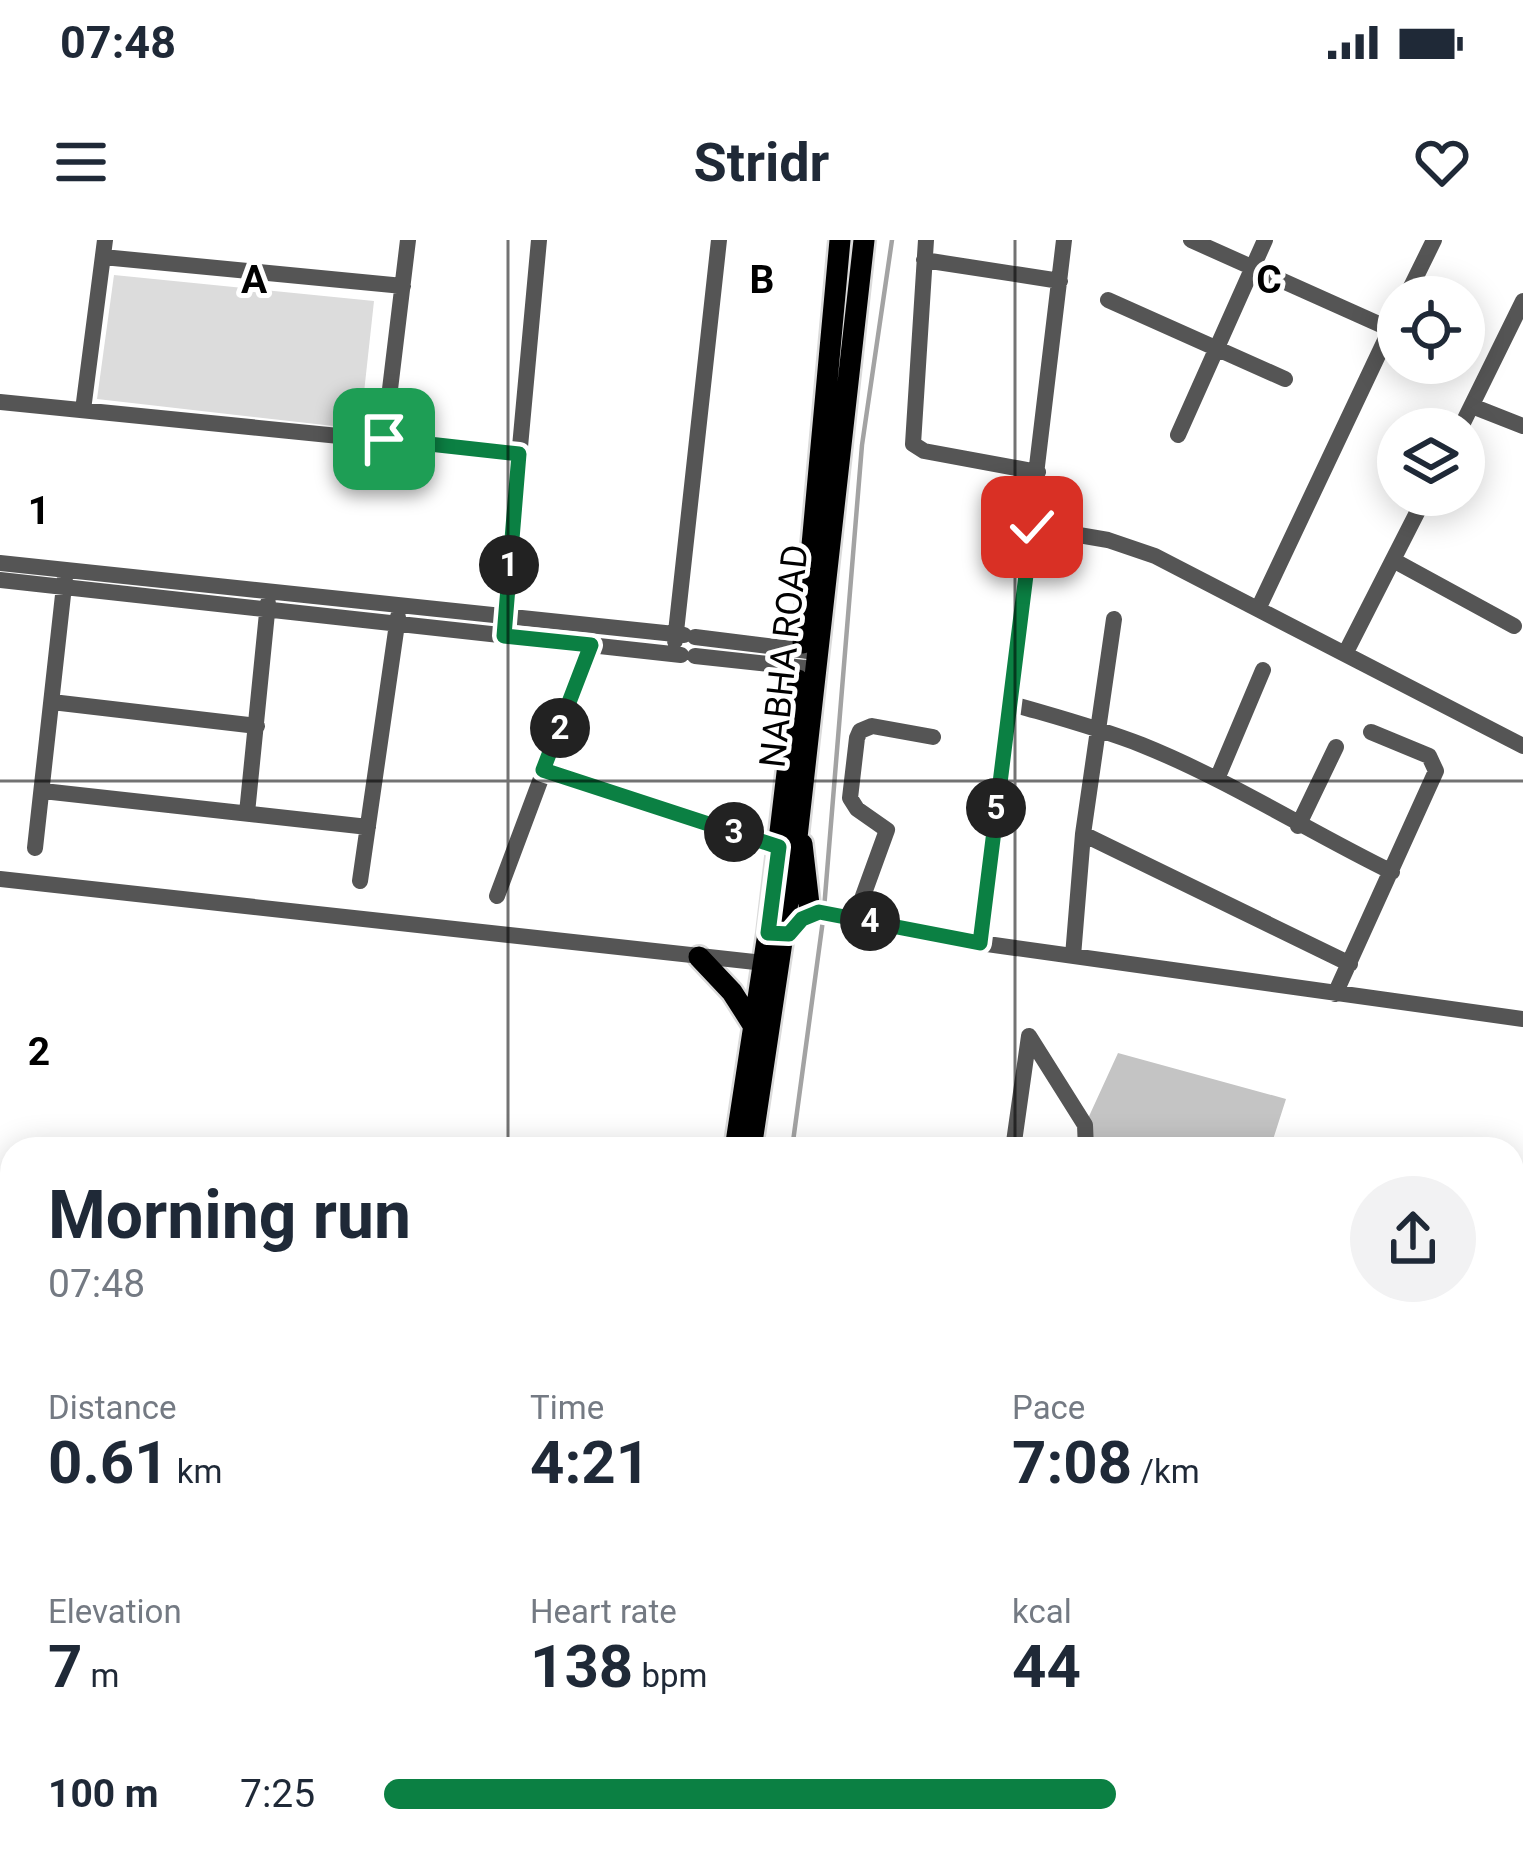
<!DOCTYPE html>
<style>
:root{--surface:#fff;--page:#f2f2f3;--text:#1f2937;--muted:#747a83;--accent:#0b8043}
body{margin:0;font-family:Roboto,sans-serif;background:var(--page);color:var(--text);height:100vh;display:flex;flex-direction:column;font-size:45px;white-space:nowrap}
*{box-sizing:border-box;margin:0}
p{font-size:39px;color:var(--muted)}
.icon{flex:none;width:66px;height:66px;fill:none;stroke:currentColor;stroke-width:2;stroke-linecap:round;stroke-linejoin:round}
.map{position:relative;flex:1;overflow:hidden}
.drawer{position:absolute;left:0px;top:897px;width:1524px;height:726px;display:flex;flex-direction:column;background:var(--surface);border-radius:36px 36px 0 0;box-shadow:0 6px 30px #0003}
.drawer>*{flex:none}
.fabs{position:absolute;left:1377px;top:36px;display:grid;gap:24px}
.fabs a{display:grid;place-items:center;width:108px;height:108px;border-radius:50%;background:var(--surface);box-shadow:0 6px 30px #0003;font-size:60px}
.pin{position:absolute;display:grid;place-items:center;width:102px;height:102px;color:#fff;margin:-51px;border-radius:24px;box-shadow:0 6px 18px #0006}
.km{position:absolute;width:60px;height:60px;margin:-30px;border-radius:50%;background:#222;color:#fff;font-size:33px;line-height:60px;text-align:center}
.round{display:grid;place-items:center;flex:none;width:126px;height:126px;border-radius:63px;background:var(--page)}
.headline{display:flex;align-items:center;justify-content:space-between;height:204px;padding:0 48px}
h1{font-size:66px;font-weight:700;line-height:90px}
.stats{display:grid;grid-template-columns:repeat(3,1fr);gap:18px;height:204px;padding:12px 48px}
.stats div{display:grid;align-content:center}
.stats b{font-size:60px;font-weight:700}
.stats small{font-size:33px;font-weight:400}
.stats p{font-size:33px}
ul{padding:0 48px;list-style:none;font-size:39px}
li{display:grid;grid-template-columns:192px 144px 1fr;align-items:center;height:90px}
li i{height:30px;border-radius:15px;background:var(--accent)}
.status{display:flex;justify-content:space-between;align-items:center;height:84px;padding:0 60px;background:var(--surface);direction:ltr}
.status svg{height:33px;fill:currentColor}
header{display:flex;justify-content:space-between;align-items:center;height:156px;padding:0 48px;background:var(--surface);font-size:54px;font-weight:700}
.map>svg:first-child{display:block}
</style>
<div class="status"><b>07:48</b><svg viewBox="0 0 49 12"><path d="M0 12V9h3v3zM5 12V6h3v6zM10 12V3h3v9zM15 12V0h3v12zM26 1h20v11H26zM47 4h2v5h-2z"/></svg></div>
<header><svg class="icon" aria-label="menu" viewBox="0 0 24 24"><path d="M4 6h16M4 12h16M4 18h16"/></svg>Stridr<svg class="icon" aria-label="heart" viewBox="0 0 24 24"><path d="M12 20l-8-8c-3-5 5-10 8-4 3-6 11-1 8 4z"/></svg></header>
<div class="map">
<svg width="1523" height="1623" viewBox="0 0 1523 1623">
<rect width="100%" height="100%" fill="#fff"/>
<path fill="#dcdcdc" d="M114,35L374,61L360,189L97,159Z"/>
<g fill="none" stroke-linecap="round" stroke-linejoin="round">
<path stroke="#a3a3a3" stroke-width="4.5" d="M824,669L862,205L892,0
M792,909L823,680
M702,1623L703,1611"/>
</g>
<path fill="#c4c4c4" d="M1118,813L1286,859L1270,909H1086L1085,885Z
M1512,1017L1523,1018V1375L1512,1374Z
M1030,1611H1056L1052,1623H1026Z
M1106,1611H1139L1136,1623H1102Z
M1177,1611H1230L1227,1623H1201L1202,1619Z
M1298,1611H1338L1314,1623H1305Z
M1375,1611H1404L1407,1623H1343Z"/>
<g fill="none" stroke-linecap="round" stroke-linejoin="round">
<defs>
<path id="major" d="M803,403L840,0
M802,604L810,673
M699,717L732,752L753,785
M735,909L768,693L798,440
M751,909L795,615L864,0
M649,1623L651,1611
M669,1623L671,1611"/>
</defs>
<use href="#major" stroke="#dbdbdb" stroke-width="26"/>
<path stroke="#555" stroke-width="16" d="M926,0L913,204L924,211L1038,232
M1191,0L1390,89
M103,17L403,46
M924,20L1060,41
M1406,57L1434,0
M1108,60L1285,139
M0,162L519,214
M1472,166L1523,186
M83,170L105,0
M1460,189L1523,61
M1178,195L1265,0
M384,199L408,0
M1032,287L1108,300L1155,316L1523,506
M1393,320L1514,386
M0,323L684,395
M0,340L681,415
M1259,367L1398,73
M504,381L539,0
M695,397L816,412
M675,401L719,0
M1346,412L1426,255
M695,416L814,429
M52,462L257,486
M1009,463C1053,476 1099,488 1142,505C1229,540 1308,591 1392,632
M543,530L779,607
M1217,539L1263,430
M43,551L368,587
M247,573L268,363
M1298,586L1336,507
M1083,594L1350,724
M35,608L65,337
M0,639L773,724
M360,641L398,377
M497,656L591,405
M855,678L887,590L857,569L850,558L857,498L860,491L872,486L933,497
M773,694H789L802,679L819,672L980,703L1523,779
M980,703L1064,0
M1073,716L1083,594L1114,379
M1335,754L1436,531L1429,516L1371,492
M1029,796L1085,885L1086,909
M1013,909L1029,796
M0,1454L12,1456
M147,1623L149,1611
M922,1623L924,1611
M989,1623L992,1611
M1262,1623L1263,1611"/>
<use href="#major" stroke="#000" stroke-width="21"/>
</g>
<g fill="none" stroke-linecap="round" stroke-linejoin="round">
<defs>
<path id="route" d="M384,199L519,214L504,396L591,405L543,530L779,607L768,693L789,694L802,679L819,672L980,703L1032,287"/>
</defs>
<use href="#route" stroke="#fff" stroke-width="24"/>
<use href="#route" stroke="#0b8043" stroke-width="15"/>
</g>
<path fill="none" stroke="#000" stroke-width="3" stroke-opacity="0.55" d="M508,0V909M1015,0V909M0,541H1523M0,1082H12M1512,1082H1523M508,1611V1623M1015,1611V1623"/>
<g text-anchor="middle" stroke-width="10" stroke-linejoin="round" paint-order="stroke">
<g font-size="36" fill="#000" stroke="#fff">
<text transform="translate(783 416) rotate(-84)" y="13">NABHA ROAD</text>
</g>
</g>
<g font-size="39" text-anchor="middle" font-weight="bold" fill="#000" stroke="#fff" stroke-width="10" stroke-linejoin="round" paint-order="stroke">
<text x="254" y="53">A</text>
<text x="762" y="53">B</text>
<text x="1269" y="53">C</text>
<text x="39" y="284">1</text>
<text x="39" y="825">2</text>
</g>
</svg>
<div class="fabs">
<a><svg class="icon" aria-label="locate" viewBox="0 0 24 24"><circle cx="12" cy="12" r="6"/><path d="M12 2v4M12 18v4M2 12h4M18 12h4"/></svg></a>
<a><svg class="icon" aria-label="layers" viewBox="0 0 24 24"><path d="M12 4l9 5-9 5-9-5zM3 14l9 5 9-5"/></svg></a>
</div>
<div class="pin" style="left:384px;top:199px;background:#1e9e55"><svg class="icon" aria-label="arrive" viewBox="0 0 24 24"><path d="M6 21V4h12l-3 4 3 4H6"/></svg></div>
<div class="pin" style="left:1032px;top:287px;background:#d93025"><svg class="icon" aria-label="check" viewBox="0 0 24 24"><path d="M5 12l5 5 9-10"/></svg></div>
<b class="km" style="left:509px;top:325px">1</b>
<b class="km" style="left:560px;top:488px">2</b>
<b class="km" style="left:734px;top:592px">3</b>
<b class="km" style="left:870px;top:681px">4</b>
<b class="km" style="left:996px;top:568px">5</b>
<section class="drawer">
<div class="headline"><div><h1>Morning run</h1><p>07:48</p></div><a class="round"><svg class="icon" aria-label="share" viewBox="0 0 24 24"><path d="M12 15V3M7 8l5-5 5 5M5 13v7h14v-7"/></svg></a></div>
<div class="stats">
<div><p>Distance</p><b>0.61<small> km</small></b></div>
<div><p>Time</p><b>4:21</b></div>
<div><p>Pace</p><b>7:08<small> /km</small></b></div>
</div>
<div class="stats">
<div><p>Elevation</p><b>7<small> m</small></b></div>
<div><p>Heart rate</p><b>138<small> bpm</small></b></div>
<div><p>kcal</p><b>44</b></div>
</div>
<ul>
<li><b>100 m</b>7:25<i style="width:67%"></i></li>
</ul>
</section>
</div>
